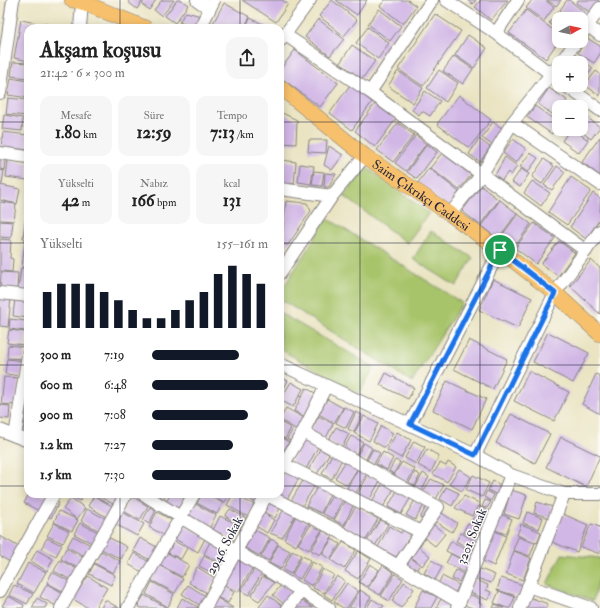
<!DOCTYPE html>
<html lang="tr">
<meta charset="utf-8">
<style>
:root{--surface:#fff;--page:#f6f6f6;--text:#222;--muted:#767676;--accent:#111827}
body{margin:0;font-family:"IM FELL Double Pica",serif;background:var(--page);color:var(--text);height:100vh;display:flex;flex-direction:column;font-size:15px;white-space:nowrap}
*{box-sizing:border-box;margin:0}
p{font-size:13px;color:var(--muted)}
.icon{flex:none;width:22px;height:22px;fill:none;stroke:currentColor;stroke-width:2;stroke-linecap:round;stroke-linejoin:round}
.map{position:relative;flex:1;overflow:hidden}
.sheet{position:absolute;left:24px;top:24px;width:260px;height:474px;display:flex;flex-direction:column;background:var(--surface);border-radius:12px;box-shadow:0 2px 10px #0003}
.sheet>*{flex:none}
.needle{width:26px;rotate:82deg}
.controls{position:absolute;left:552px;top:12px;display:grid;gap:8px}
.controls a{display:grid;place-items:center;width:36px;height:36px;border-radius:8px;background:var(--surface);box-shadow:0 2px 10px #0003;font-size:20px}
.pin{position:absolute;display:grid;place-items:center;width:34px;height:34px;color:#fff;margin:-17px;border:2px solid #fff;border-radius:50%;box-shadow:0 1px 4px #0007}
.round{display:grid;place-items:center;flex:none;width:42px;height:42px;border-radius:12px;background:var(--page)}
.overview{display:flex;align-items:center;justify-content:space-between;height:68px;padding:0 16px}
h1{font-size:22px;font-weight:700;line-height:30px}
.metrics{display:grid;grid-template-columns:repeat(3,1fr);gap:6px;height:68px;padding:4px 16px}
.metrics div{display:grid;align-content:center;border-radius:10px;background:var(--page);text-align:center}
.metrics b{font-size:17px;font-weight:700}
.metrics small{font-size:11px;font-weight:400}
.metrics p{font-size:11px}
.chart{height:112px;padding:8px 16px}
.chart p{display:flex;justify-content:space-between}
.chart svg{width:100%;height:72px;margin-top:4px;stroke:var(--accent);stroke-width:6}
ul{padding:0 16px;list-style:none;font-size:13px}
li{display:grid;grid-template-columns:64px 48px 1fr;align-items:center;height:30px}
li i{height:10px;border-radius:5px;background:var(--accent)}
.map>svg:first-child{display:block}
</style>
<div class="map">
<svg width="600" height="608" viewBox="0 0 600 608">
<rect width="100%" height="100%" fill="#fdfcf7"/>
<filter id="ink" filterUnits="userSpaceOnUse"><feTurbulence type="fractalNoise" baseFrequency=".025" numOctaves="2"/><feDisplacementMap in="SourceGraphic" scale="8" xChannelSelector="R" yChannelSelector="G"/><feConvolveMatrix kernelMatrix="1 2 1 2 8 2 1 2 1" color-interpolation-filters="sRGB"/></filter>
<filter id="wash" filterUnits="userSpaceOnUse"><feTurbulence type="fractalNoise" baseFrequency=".012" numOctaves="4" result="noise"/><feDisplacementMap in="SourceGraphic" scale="16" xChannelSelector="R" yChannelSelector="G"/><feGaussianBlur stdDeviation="0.9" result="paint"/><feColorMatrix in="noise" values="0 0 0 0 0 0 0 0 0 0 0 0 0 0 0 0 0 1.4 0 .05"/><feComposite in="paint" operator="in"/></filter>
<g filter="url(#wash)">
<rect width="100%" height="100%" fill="#eae4c3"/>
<path fill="#a8c46b" stroke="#657353" d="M366,167L429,213L407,243L344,196Z
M327,218L462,303L412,382L280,299V293Z
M431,231L473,258L456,286L413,259Z
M280,313L374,367L359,394L280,349Z
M562,554L600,558V574L593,601L547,584Z"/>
<g id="blocks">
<path fill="#d1b7e6" d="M129,0H143L137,9L128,2Z
M145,0H156L149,10L142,4Z
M162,0H174L162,16L154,10Z
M177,0H181L188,5L175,23L165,16Z
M242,0H282L288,4L276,22Z
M332,0L357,20L344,36L319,16Z
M336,0H367L357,15Z
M385,0H408L416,6L403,24L380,6Z
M467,0H476L473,4Z
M481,0H508L491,20L475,7Z
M532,0H545L554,7L544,21L526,8Z
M547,0H561L556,6Z
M567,0H569L585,12L580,19H572L560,10Z
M578,0H598L599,1L591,13L576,3Z
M224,3L250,17L244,28H217L212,25Z
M379,9L401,26L390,41L368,24Z
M526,10L559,34V40L546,59L509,33Z
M558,11L569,19H559V31L549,23Z
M186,12L201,16L197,28L179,22Z
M435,14L461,31L423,86L398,69Z
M250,18L271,28H245Z
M318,19L344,39L330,56L305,37Z
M21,20L36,23L35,28H28V61L14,58Z
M41,23L63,27L62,28H41Z
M368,27L389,43L378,59L356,43Z
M468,35L487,48L474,68L455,55Z
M587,38L600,46V54L594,63L578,53Z
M352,45L375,61L362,79L340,63Z
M295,50L338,83L320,107L280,77V70Z
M454,56L473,69L463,84L443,71Z
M577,56L593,68L581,84V63H572Z
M13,62L28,63V78L11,76Z
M439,70L458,83L446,102L427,88Z
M398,71L423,88L413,103L388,86Z
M596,71L600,74V96L585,85Z
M11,78L28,81V98L8,95Z
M350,85L372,102L352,130L330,113Z
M549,88L567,100L562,107H559V111L555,116L538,104Z
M425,91L440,101L430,116L422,111L419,115L412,110Z
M459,95L491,120L469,148L437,124Z
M8,98L28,100V116L6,114Z
M568,103L574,107H565Z
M375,104L396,119L375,147L355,131Z
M535,106L559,123L552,134L527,117Z
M280,112L297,120L296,144L282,143Z
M581,113L600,127L591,139L578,129H581Z
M4,115L23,118L22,131L2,129Z
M493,122L503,129L492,145L482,138Z
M398,123L414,135L393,162L377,150Z
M570,129H573L588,140L579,153L562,141Z
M3,132L28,135V150L1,147Z
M416,135L426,144L406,171L395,163Z
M600,137V176L582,162Z
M479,139L490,147L480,162L469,154Z
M513,139L526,149L516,163L503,153Z
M309,140H327L326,153L308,152Z
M427,144L437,152L417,179L407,172Z
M329,146L343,155L332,170L324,165Z
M442,153L471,175L459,190L430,168Z
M530,153L538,158L528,172L520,167Z
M505,157L517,166L511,175L508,172L502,180L495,175Z
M0,159H5L4,170L0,169Z
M544,159L554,166L542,184L532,177Z
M8,160L28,163V180L6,177Z
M282,160L296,162L294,184L280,183Z
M300,164L314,166L311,184L298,182Z
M557,166L565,172L552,190L544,185Z
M429,168L459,192L448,207L417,184Z
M521,169L529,174L520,187L512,182Z
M0,170L4,171L2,184H0Z
M314,171L324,172L322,186L312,185Z
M325,173L336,174L329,187H324Z
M571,177L591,191L567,225L548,212Z
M532,181L550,193L541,206L524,193Z
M0,185L20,189L17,204L0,200Z
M481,186L499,200L480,225L462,211Z
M593,193L600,198V219L586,239L570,227Z
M500,200L517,213L498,239L481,226Z
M280,201H283L281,217H280Z
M286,201L307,203L311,211L288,245L281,244Z
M0,202L16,204L14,221L0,220Z
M518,214L531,224L513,249L499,239Z
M0,221L13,222L11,238L0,237Z
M25,222H28V238H23Z
M534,223L555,238L536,264L515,248Z
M0,239L11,240L10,258L13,259L12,272L0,271Z
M25,239L28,240V267H22Z
M559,241L575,253L558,276L541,264Z
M591,260L600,268V314L570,286Z
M21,268L28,269V291L18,290Z
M1,272L18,273L17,290L0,288Z
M493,279L532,298L518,328L479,310Z
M0,297L11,298L8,327L0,326Z
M15,298L28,299V318L13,316Z
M10,319L27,321L25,331L9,329Z
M9,330L26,332L25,345L7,343Z
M548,332L589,353L573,383L533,362Z
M469,340L507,359L493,389L454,369Z
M8,345L25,347L24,359L7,358Z
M7,359L23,361L21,376L5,374Z
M529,371L569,392L554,421L514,401Z
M386,373L414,388L408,399L380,385Z
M596,374L600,376V414L582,404Z
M280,376L288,381L280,395Z
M4,377L19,378L16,405L1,404Z
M447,381L486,399L472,429L433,410Z
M291,382L303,389L293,407L280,400Z
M306,388L317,394L305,417L294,411Z
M327,399L343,408L334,423L319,414Z
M0,405L10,406L9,419L0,418Z
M27,405H28V418L25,417Z
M344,407L354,412L346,428L336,423Z
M286,408L306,419L299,431L280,420Z
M356,412L362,415L354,432L348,429Z
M511,414L550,434L535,463L496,443Z
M319,416L333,424L325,440L310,432Z
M364,416L378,424L369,441L354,433Z
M25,420H28V436L22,435Z
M280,422L291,428L285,439L280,436Z
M381,426L393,433L385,448L373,441Z
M336,427L349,434L341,449L328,441Z
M293,429L300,433L294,443L287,439Z
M397,432L411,440L401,458L387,450Z
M351,436L363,442L355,456L343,450Z
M280,437L289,442L282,454L280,452Z
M561,437L600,456L586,487L546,467Z
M304,439L318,447L306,469L291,461Z
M414,441L425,447L416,464L405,458Z
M364,443L372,448L365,461L356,457Z
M320,449L329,454L317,474L309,469Z
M373,449L380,453L374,464L367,460Z
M427,449L439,456L431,472L418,465Z
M383,452L393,458L387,470L376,464Z
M332,454L342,459L332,479L322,474Z
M395,460L400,462L394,474L389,471Z
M346,461L358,468L347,485L335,478Z
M402,462L415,469L407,483L394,475Z
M448,462L456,467L447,482L433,474L440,463L446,466Z
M359,467L368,472L356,493L347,488Z
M459,469L471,477L462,491L449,484Z
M286,470L299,478L286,501L275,494H280V480Z
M415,472L420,475L415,486L409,483Z
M423,473L429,477L421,492L415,488Z
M369,474L380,481L368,502L357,495Z
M473,475L489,483L482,497L466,490Z
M305,477L316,484L302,506L291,501Z
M431,479L444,485L436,499L423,492Z
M384,481L395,487L382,509L371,503Z
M493,481L504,487L499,496L488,490Z
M319,484L332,490L321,513L306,506Z
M446,487L459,493L452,506L440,499Z
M398,489L411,497L401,514L388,507Z
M511,490L527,495L519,519L504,514Z
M487,491L494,495L491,501L484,497Z
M334,492L344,497L333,519L322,513Z
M29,494H40L49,498L41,512L24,503Z
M67,494H84L80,501Z
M95,494H121L115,505Z
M149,494H166L162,501Z
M171,494H177L187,500L181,512L165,503Z
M202,494H207L223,503L217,514L197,503Z
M209,494H230L224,503Z
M233,494L255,505L248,517L227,505Z
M241,494H261L256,503Z
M94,496L114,507L108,518L88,506Z
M131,496L148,506L140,520L123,511Z
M464,496L479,503L472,516L455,508Z
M71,498L85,508L77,519L63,509Z
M346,498L354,504L344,525L334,520Z
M268,499L281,506L275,518L262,511Z
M52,500L59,503L51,518L44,514Z
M415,500L424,505L415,520L406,515Z
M485,500L491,502L487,508L482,507Z
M537,502L553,507L550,518L534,513Z
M194,503L216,515L209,529L187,517Z
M356,506L378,519L366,540L344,527Z
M479,506L490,512L482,528L471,522Z
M150,507L156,510L149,524L143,520Z
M426,507L433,510L426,522L420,518Z
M87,509L108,520L101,532L81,521Z
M230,509L246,518L241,526L225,516Z
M284,509L295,516L282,538L270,533Z
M59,511L78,520L72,531L54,522Z
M122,512L144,524L137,536L115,524Z
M157,512L175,522L167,537L149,527Z
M440,512L457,523L452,532L435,521Z
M527,512L543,518L539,529L523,523Z
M263,513L274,520L267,533L256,526Z
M500,514L512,519L506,534L494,530Z
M563,514L588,525L577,552L552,542Z
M220,516L243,527L236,541L213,530Z
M296,516L309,523L296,546L284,539Z
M380,520L388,524L375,546L367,541Z
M54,523L69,531L63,543L47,536Z
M80,523L100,533L94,544L74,534Z
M312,523L322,530L309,550L298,544Z
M468,523L482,530L476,539L463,532Z
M433,524L445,534L435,546L422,536Z
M521,524L541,532L537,543L517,535Z
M591,524L600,527V554L581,547Z
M183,525L206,537L198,552L175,539Z
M389,526L401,533L403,530L411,535L398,558L378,547Z
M255,530L270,538L260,556L245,548Z
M323,530L333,536L320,555L311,550Z
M495,531L506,536L494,566L483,561Z
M461,533L477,542L472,550L456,541Z
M0,536L19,547L10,562L0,556Z
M73,536L93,546L87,557L67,547Z
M108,537L127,547L121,559L101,549Z
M518,537L535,543L530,556L513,550Z
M47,538L62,545L56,556L41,549Z
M140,538L159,548L152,561L133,551Z
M271,539L278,543L269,561L261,557Z
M332,539L340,544L330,559L322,554Z
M211,540L230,551L223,564L204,554Z
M174,541L187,548L181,559L168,553Z
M451,541L474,553L469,563L446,551Z
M343,542L356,550L344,569L331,560Z
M278,545L290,551L281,569L269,563Z
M417,545L430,556L422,566L420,564L416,571L405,564L409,557L420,564L409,555Z
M66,548L86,559L80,569L61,559Z
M37,550L53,559L47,571L31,561Z
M101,551L120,561L113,573L94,563Z
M292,551L301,555L291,574L283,570Z
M358,551L371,559L358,579L345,571Z
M514,551L531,558L523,580L506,574Z
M166,552L189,565L182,577L160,565Z
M134,553L151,563L145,574L128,564Z
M451,554L470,564L465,573L446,563Z
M204,556L221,565L216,575L199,566Z
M302,556L311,560L300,579L292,575Z
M238,558L253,567L238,592L223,584Z
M60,560L79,570L73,581L54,571Z
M432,560L442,567L435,580L424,573Z
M312,562L322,567L312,586L302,580Z
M28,563L46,572L34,593L17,584Z
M94,564L115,575L111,585L89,574Z
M370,564L379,570L367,587L359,582Z
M159,565L183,579L175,593L151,580Z
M383,565L394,573L380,595L368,588Z
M197,567L215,578L207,593L189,583Z
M478,568L495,575L491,583L474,577Z
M254,569L262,573L249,595L241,591Z
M323,569L334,575L324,593L313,588Z
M456,570L463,574L459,582L452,579Z
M52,572L71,582L66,593L47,583Z
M395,574L403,579L389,601L381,596Z
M88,576L107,588L95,608H88L73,599Z
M263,576L274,583L259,601L251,596Z
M337,576L345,581L332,600L324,595Z
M442,576L459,585L454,595L437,586Z
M501,578L523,585L520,597L497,590Z
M474,579L488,585L486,590L491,592L488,600L468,592Z
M152,582L174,594L168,607L146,594Z
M404,582L414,589L401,608L392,601Z
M347,583L358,591L347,608H343L334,602Z
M47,584L65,594L58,607L40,597Z
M282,584L294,593L285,605L273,595Z
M14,585L33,594L27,604L9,595Z
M188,585L207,597L201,606L182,594Z
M221,585L234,592L228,603L215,596Z
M360,590L371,597L364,608H349Z
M423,590L437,597L431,608H414Z
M499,591L515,597L510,608H507L494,603Z
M469,594L480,599L479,603L483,605L482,608H473L464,605Z
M144,595L168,608H141L138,606Z
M268,595L284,607L283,608H260L259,607Z
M8,596L24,605L23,608H7L2,606Z
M216,597L233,608H209Z
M529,597L548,604L546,608H525Z
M37,598L47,604L45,608H32Z
M182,598L198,607L197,608H177Z
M299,598L313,608H292Z
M372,599L384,606L382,608H367Z
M441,599L453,605L451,608H436Z
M105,600L119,608H101Z
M495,604L504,608H493Z"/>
</g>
</g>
<g filter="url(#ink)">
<use href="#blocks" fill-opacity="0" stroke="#86837f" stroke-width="1"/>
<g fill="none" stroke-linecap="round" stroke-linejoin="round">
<defs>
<path id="minor" d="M197,0L209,8
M446,0L496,33L559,80
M588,26L600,35
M80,28L82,2
M200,28L214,0
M496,33L518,0
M284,34L370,92L586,251
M581,35L600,8
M281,40L310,0
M560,63L577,41
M565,85L600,110
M370,92L432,0
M0,93L13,0
M512,123L600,184
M0,153L28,157
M280,189L332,196
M450,214L482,174L512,123L559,64
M280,273L332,196L365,156
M0,293L28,296
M280,364L475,455L511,475L564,494H600
M410,424L500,250
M0,430L28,441
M303,432L438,507L398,566
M15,436L28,355
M475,455L555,293L600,231
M283,464L421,532
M280,470L303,432L326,386
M143,494L329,608
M267,495L340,532L459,602
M528,586L591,608
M0,591L54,494
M61,608L126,494
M128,608L194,494
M205,608L267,494
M288,608L302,590
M457,608L511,475
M520,608L564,494"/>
<g id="major">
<path d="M72,0L82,2L145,28"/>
<path id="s1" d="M280,87L365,156L450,214L500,250L555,293L600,334"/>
</g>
</defs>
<use href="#minor" stroke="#86837f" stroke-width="14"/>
<use href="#major" stroke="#86837f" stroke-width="16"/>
<use href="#minor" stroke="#fff" stroke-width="12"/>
<use href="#major" stroke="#f7c06c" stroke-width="15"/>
</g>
</g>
<g fill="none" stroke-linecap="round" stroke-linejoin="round" filter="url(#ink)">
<defs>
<path id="route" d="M500,250L555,293L475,455L410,424Z"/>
</defs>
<use href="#route" stroke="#fff" stroke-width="8"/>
<use href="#route" stroke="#1a73e8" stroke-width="5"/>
</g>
<path fill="none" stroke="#22223b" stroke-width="1" stroke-opacity="0.55" d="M120,0V28M240,0V28M360,0V608M480,0V608M0,122H28M280,122H559M581,122H600M0,243H28M280,243H600M0,365H28M280,365H600M0,486H28M280,486H600M120,494V608M240,494V608"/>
<g text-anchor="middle" stroke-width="3" stroke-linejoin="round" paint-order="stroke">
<g font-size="13" fill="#22223b" stroke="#fdfcf7">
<text dy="5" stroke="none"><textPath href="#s1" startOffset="178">Saim Çıkrıkçı Caddesi</textPath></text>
<text transform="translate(471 536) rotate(-68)" y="5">3201. Sokak</text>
<text transform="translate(224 545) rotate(-62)" y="5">2946. Sokak</text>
</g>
</g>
</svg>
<div class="controls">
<a><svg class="needle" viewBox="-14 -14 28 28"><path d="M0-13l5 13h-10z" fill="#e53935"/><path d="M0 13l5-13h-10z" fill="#767676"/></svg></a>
<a>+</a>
<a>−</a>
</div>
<div class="pin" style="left:500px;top:250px;background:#1e9e55"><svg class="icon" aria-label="arrive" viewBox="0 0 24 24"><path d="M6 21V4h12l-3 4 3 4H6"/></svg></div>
<section class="sheet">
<div class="overview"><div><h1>Akşam koşusu</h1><p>21:42 · 6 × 300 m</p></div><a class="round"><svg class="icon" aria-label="share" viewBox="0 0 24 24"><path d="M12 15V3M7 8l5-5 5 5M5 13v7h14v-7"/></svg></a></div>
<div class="metrics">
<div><p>Mesafe</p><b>1.80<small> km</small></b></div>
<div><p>Süre</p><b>12:59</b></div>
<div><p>Tempo</p><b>7:13<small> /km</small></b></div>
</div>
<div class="metrics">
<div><p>Yükselti</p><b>42<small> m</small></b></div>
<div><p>Nabız</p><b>166<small> bpm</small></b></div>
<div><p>kcal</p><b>131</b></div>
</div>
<div class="chart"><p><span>Yükselti</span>155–161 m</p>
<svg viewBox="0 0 160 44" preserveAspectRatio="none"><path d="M5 44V22M15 44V17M25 44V17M35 44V17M45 44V22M55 44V27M65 44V33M75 44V38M85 44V38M95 44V33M105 44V27M115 44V22M125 44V11M135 44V6M145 44V11M155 44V17"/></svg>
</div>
<ul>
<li><b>300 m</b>7:19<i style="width:75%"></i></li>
<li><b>600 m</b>6:48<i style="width:100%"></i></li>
<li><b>900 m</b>7:08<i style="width:83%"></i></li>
<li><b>1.2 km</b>7:27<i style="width:70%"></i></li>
<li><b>1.5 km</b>7:30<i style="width:68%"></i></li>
</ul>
</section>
</div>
